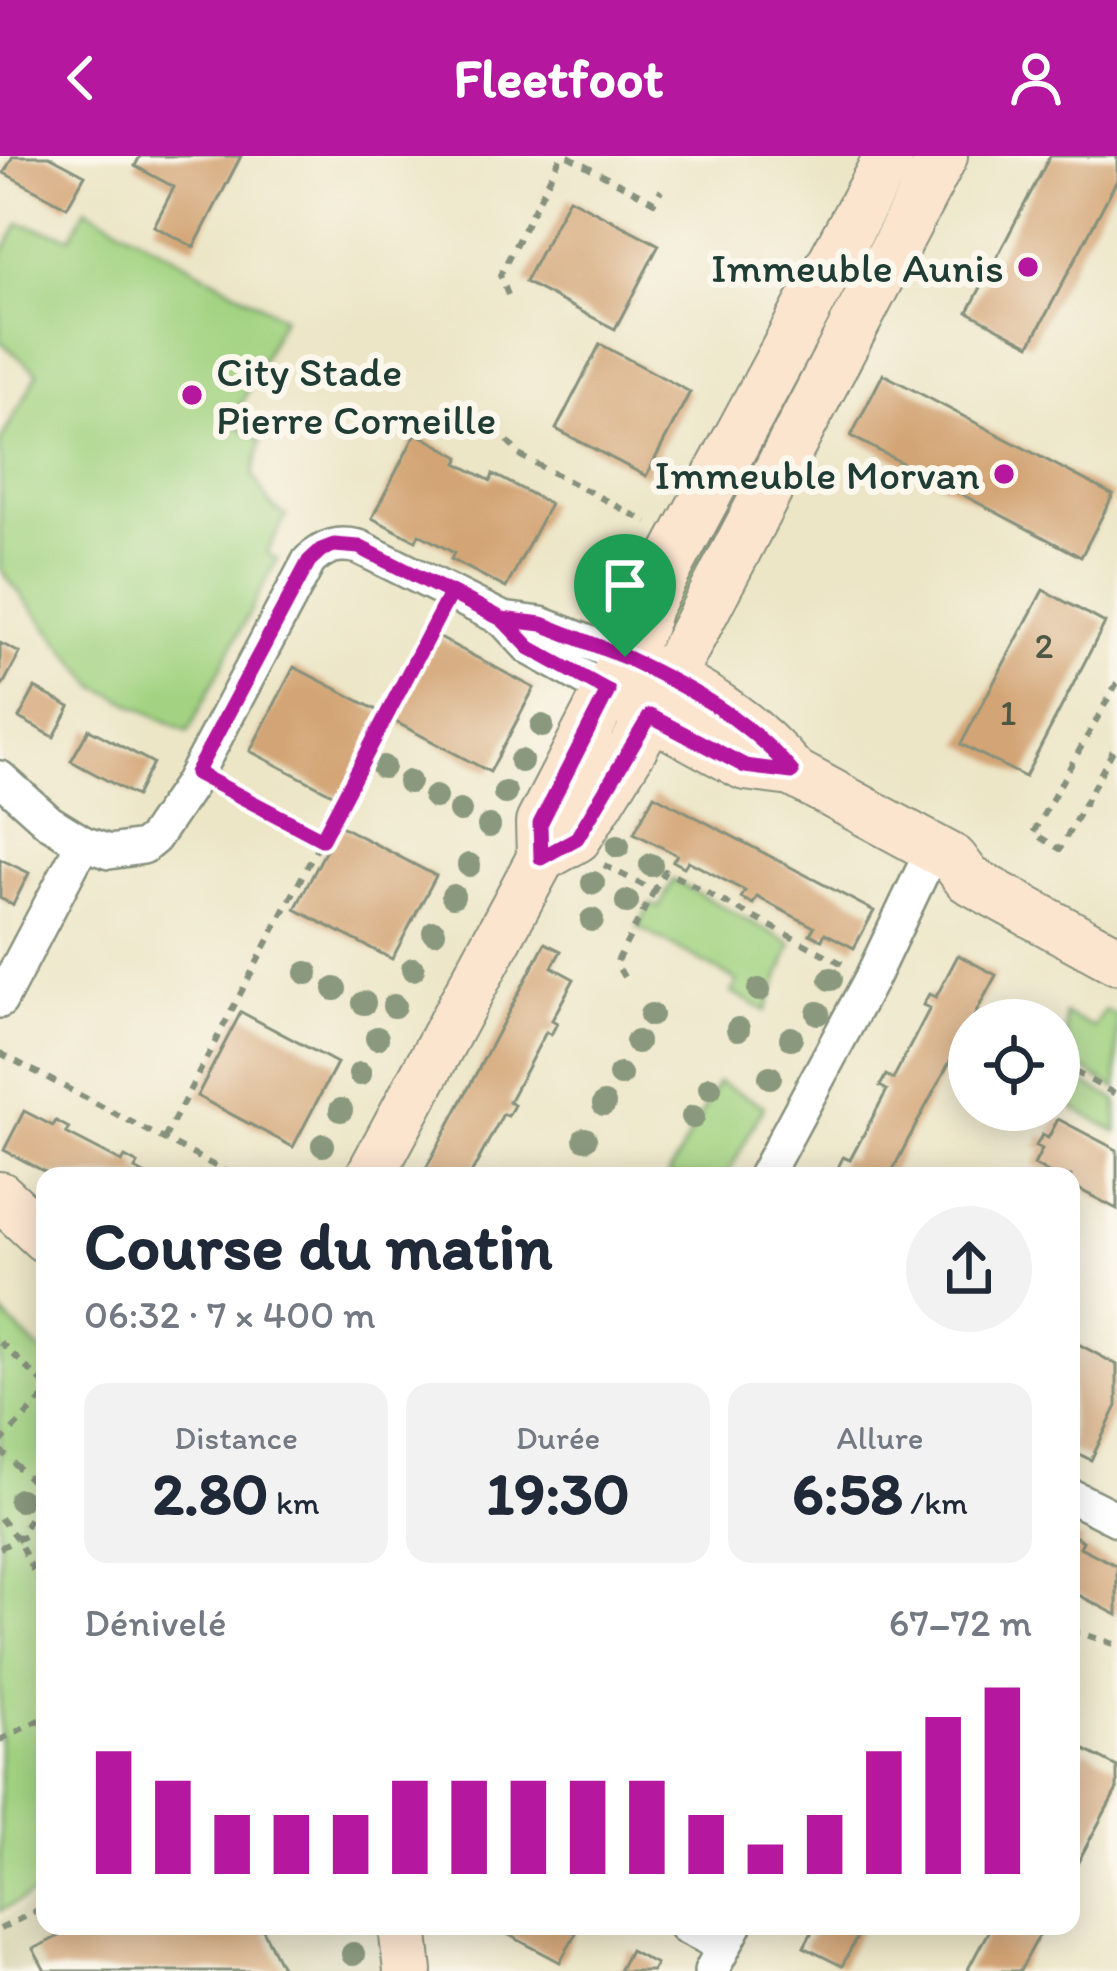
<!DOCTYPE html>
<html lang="fr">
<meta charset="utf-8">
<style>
:root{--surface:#fff;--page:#f2f2f3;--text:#1f2937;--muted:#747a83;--accent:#b5179e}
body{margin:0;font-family:Itim,sans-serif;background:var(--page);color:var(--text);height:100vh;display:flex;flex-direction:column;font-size:45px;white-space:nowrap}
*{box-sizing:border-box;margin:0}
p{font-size:39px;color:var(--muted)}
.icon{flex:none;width:66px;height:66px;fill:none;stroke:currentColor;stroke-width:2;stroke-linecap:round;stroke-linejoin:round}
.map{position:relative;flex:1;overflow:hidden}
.sheet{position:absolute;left:36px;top:1011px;width:1044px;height:768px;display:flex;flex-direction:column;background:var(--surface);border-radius:24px;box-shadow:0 6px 30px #0003}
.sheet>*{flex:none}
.tools{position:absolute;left:948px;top:843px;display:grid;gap:24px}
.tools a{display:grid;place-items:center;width:132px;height:132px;border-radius:50%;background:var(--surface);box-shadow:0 6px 30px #0003;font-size:60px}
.pin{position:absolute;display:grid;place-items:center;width:102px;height:102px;color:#fff;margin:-123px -51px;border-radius:50% 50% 50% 0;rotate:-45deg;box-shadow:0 0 12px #0007}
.pin .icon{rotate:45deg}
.round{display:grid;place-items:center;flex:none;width:126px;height:126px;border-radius:63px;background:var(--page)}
.summary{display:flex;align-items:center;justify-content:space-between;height:204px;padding:0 48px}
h1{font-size:66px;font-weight:700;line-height:90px}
.stats{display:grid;grid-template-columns:repeat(3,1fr);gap:18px;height:204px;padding:12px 48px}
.stats div{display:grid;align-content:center;border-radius:24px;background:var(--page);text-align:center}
.stats b{font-size:60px;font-weight:700}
.stats small{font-size:33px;font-weight:400}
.stats p{font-size:33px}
.chart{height:336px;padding:24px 48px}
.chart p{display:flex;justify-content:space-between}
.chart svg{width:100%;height:216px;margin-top:12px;stroke:var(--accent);stroke-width:6}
header{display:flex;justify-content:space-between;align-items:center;height:156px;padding:0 48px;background:var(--accent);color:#fff;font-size:54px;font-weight:700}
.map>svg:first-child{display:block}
</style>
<header><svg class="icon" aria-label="back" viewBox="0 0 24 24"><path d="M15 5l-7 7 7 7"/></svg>Fleetfoot<svg class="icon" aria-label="person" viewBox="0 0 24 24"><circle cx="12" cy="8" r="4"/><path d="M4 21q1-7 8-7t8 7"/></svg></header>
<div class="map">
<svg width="1117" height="1815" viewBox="0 0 1117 1815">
<rect width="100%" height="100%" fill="#fbf7ec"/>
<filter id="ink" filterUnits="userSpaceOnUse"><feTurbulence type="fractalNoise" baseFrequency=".00833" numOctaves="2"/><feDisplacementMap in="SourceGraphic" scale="24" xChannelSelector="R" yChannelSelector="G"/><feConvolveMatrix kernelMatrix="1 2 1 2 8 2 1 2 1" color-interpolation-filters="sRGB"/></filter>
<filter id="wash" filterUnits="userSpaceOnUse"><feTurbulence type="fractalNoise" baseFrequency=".004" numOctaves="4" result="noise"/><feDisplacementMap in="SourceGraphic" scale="48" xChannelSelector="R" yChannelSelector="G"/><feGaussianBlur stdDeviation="2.7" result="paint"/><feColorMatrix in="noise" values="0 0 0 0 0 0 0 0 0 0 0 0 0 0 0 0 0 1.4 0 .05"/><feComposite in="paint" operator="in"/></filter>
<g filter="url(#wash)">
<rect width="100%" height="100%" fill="#ece5c6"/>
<path fill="#d9d6b5" d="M45,1740V1770H402L400,1815H0V1763Z"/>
<path fill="#a3d382" stroke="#61885b" stroke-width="3" d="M86,52L283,161L232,267L261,284L253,319L270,349L286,360L267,397L277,403L188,576L96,530L0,413V286L38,217L0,185V103L19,67L71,81Z
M832,147L790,256L675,476L657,467Z
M673,724L792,788L766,855L732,837L737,825L638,771L651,748L659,752Z
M1105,854L1117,860V933C1078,912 1067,905 1065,858L1094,872Z
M718,926L764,950L727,1020H668Z
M1084,927L1117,945V976L1071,951Z
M0,1156L45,1199V1733L0,1755Z"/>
<g id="blocks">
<path fill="#d3a475" d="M13,0H49L85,19L67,51L4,17Z
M140,0H241L194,91L154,70L174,31L135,10Z
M1050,0H1117V24L1030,189L968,156Z
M569,42L659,89L615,173L525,126Z
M600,188L690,236L646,320L556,273Z
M883,218L1113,339L1081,401L851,280Z
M416,277L460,301L457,307L491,325L493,318L550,348L506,432L451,403L454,397L419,378L416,385L372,362Z
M1043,434L1105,467L1025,621L961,588Z
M438,481L534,532L490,616L394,565Z
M0,487L20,497L0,534Z
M294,511L384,558L340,642L250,595Z
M35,532L70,551L54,581L19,562Z
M89,573L153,607L136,640L71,605Z
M654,639L874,755L854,792L825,777L822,784L810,778L814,771L757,741L753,748L741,742L745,735L688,705L684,711L673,705L677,699L634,677Z
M339,669L436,720L392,803L295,753Z
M0,703L29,717L13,749L0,742Z
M545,787L561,795L552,811L574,823L552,864L557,867L551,879L546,876L509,946L514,949L508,960L503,958L470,1020H422Z
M958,799L996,819L909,982L890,1020H842L844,1015L838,1012L843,1001L850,1004L887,934L880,930L886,919L893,923L930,852L923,849L929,838L936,841Z
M241,856L337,907L293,991L197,940Z
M24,955L53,970L56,965L69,972L66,977L122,1006L125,1001L138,1008L135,1013L148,1020H53L4,994Z
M1058,963L1117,994V1053L1071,1029V1020H1054L1034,1009L1042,993L1036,990L1042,979L1048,982Z
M1071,1184L1117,1209V1250L1091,1304L1071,1294Z
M1071,1378L1083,1385L1080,1391L1117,1410V1459L1071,1435Z
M1085,1594L1117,1611V1633L1071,1719V1620Z
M79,1770H261L284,1815H45L33,1793Z
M492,1770H562L576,1777L560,1806Z
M815,1770H863L842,1810L804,1791Z
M991,1770H1044L1020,1815H967Z
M630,1794L656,1808L652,1815H619Z"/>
</g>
</g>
<g filter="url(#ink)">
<use href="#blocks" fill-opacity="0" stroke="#86917d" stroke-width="3"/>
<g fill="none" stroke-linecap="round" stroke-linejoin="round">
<defs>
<path id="street" d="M503,463L541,468L625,501
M0,622L49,666L83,687L109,696L143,691L154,682L190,629L309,405C325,390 338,386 359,391L503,463L530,492L608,535
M0,845L83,687
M765,1020L871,823L933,693
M1071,1340L1117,1363
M685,1770L724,1790
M711,1815L735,1770"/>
<path id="secondary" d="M642,509C701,537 750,566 792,616
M622,543L745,610L792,616L953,703L968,723L1117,804
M541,702L577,682L634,590L943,0
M370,1020L541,702L540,667L642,469L647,451L889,0
M0,1040L45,1082
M403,1770L408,1815"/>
</defs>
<use href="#street" stroke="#86917d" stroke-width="38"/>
<use href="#secondary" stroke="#86917d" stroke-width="52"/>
<path stroke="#86917d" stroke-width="6" stroke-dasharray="9 9" stroke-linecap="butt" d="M568,0L654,46L661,34
M508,139L500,119L561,0
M508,285L519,299L647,366
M1117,527L1033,677L1060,693L1117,587
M224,632L322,683
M604,709L654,735L665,715L843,808
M624,821L616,807L654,735
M0,897L234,1020
M1062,903L1077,917L1117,939
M164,983L436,466
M0,1186L45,1229
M0,1287L45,1240
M0,1294L43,1336L18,1384
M0,1362L18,1384L45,1438
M0,1392L45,1370
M1071,1474L1117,1489
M0,1584L45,1561
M0,1773L45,1750"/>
<use href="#street" stroke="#fff" stroke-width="33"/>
<use href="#secondary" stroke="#fce5cf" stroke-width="48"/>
</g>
<g fill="#8a997e">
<circle cx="542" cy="570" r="12"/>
<circle cx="521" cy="605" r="12"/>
<circle cx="383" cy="611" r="12"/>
<circle cx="409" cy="626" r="12"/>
<circle cx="505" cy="637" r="12"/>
<circle cx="435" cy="641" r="12"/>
<circle cx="460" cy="655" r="12"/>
<circle cx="489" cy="670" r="12"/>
<circle cx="618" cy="690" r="12"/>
<circle cx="469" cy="709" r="12"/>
<circle cx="651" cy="709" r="12"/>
<circle cx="593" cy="727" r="12"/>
<circle cx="453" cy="740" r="12"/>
<circle cx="627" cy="746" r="12"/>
<circle cx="592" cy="764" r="12"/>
<circle cx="434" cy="776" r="12"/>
<circle cx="413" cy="813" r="12"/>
<circle cx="307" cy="817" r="12"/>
<circle cx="831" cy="823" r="12"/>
<circle cx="335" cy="833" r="12"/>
<circle cx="759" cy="834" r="12"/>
<circle cx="364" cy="847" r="12"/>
<circle cx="394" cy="850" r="12"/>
<circle cx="818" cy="857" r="12"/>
<circle cx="651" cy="859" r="12"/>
<circle cx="738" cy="873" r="12"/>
<circle cx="377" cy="882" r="12"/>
<circle cx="791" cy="882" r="12"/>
<circle cx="637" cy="886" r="12"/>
<circle cx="360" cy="918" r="12"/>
<circle cx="620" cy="919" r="12"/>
<circle cx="770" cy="921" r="12"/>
<circle cx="710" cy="932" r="12"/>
<circle cx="604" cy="948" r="12"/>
<circle cx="341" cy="954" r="12"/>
<circle cx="693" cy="961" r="12"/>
<circle cx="585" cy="983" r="12"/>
<circle cx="323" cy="989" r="12"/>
<circle cx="20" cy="1344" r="12"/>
<circle cx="353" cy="1798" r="12"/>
</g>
</g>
<g fill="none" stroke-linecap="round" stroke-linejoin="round" filter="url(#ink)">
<defs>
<path id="route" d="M625,501L542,468L502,463L359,391L334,389L321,394L309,405L196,617L322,683L451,436L502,463L530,492L608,535L540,668L541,702L577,682L650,560L745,610L792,616C746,561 689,532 625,501"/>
</defs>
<use href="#route" stroke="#fff" stroke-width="24"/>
<use href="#route" stroke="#b5179e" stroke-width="15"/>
</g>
<g fill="#b5179e" stroke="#fbf7ec" stroke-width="4.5">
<circle cx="1028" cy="111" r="12"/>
<circle cx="192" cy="239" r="12"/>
<circle cx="1004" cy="318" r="12"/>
</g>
<g text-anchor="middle" stroke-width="12" stroke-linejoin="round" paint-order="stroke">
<g font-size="36" fill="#4c5744">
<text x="1044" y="502">2</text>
<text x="1008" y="569">1</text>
</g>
<g font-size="42" fill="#1f3d34" stroke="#fbf7ec" text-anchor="end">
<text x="1004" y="126">Immeuble Aunis</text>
<text x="216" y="230" text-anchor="start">City Stade<tspan x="216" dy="48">Pierre Corneille</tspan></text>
<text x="980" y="333">Immeuble Morvan</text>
</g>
</g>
</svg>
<div class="tools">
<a><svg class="icon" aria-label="locate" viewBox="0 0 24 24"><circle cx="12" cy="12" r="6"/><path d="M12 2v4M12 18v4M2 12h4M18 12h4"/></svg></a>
</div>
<div class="pin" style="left:625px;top:501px;background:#1e9e55"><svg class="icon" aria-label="arrive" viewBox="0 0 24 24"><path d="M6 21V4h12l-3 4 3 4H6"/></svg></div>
<section class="sheet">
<div class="summary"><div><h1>Course du matin</h1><p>06:32 · 7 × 400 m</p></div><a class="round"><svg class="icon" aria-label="share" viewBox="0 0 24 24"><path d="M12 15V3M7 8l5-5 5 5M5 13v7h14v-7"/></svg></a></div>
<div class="stats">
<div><p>Distance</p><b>2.80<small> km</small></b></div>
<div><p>Durée</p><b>19:30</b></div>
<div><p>Allure</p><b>6:58<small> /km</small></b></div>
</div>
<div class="chart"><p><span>Dénivelé</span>67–72 m</p>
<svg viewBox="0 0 160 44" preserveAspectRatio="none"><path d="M5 44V19M15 44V25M25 44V32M35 44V32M45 44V32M55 44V25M65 44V25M75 44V25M85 44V25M95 44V25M105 44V32M115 44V38M125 44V32M135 44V19M145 44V12M155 44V6"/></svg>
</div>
</section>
</div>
